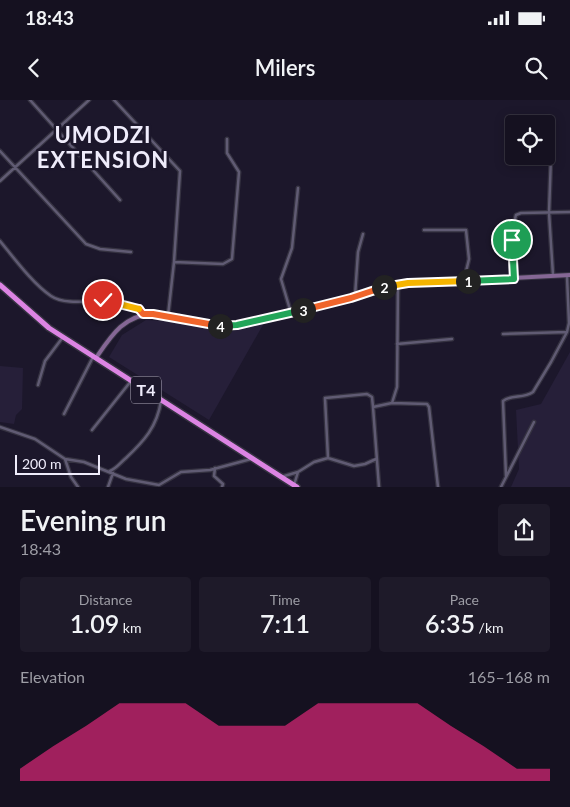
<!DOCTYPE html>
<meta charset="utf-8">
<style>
:root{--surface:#151120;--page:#1e1a29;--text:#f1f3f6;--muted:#9d9da5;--line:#34313e;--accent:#db2777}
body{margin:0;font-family:Lato,sans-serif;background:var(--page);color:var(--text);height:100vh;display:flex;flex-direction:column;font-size:19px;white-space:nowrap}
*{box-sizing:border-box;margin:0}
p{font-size:16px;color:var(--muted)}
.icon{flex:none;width:28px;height:28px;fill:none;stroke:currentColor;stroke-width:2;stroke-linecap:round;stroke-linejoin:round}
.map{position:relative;height:387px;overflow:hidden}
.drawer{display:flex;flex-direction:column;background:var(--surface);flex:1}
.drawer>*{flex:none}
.fabs{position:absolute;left:505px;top:15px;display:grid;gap:10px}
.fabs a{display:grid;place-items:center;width:50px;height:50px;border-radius:5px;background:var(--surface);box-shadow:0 2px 12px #0003,0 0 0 1px var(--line);font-size:25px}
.scale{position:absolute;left:15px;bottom:12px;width:85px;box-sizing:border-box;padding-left:5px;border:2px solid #efecfb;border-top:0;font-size:14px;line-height:18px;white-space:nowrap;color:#efecfb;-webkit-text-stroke:4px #1c172b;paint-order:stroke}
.pin{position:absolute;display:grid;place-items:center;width:42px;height:42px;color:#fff;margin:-21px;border:2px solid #fff;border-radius:50%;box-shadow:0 1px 5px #0007}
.km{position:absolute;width:25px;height:25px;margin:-12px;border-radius:50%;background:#222;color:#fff;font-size:14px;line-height:25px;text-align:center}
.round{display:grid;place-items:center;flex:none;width:52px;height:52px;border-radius:5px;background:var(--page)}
.summary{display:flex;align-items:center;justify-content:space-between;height:85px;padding:0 20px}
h1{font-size:28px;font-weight:600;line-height:38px}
.figures{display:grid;grid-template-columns:repeat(3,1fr);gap:8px;height:85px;padding:5px 20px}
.figures div{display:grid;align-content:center;border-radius:5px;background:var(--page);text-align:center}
.figures b{font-size:25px;font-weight:600}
.figures small{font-size:14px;font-weight:400}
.figures p{font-size:14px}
.chart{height:140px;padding:10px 20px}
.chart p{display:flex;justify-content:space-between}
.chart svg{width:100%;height:90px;margin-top:5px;fill:var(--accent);opacity:.7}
.status{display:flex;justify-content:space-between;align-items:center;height:35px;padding:0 25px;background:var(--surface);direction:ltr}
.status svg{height:14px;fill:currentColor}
header{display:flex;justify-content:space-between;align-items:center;height:65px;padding:0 20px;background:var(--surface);font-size:22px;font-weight:600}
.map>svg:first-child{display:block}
</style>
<div class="status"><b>18:43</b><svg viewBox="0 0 49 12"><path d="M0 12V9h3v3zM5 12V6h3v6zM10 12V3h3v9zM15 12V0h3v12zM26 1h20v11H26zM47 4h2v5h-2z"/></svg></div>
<header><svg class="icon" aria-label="back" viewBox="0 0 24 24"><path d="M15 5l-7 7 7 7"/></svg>Milers<svg class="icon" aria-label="search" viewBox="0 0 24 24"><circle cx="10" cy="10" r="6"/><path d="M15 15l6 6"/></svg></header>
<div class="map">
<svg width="570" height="387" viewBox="0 0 570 387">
<rect width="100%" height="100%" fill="#1c172b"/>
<path fill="#261f39" d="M146,220L166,221L233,231L264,223L209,320L109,257L122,235Z
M570,252V387H511L519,369L516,310L541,304Z
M0,266L23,268L22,309L16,315L14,324L0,322Z"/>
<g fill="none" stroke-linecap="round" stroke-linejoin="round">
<defs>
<path id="street" d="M30,0L120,100
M114,0L180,71L174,162L168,216
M552,28L549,113L553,175
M0,51L86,144L100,149L131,152
M0,81L89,0
M424,130H466L469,159L464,180
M0,141C14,158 33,184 51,196C75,212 125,187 143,214
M174,162L223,164L232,159L239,72L227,53V39
M513,178L512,131L516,115L521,113L570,112
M355,196L358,152L363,134
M291,213L281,179L292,148L298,88
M503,234L567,232
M397,244L452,239
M38,285L45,261L63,237
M392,303L427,304L429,307L438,387
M64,314L93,257
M0,327L35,339L65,359L84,362L126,379L159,385L181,372L210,370L251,359
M92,330L131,281
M328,358L325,298L367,294L372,297L373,307
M65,359L71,377L78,387
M215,368L214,376L223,384L222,387
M110,371C117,368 120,363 126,358C144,341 157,327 161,301
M506,376L503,301C512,294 523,299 533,292L551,262L567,232L569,223L567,176
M281,377L298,372L314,362L328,358L354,366L365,364L376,359
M294,385L298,372
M108,387L113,373
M379,387L373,307L392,303L397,287L398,184
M501,387L534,322"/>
<path id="secondary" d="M96,258C111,236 124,215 153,214L227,227L333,203L398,184L570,175"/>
<path id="highway" d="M0,185L49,228L297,387"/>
</defs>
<use href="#street" stroke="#353241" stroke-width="5"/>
<use href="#secondary" stroke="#353241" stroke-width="6"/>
<use href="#highway" stroke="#353241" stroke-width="8"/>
<use href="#street" stroke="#605b73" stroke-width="2.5"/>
<use href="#secondary" stroke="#856795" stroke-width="4"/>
<use href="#highway" stroke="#dc84e3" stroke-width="5"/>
</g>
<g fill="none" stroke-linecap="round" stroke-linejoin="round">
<defs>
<path id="split-1" d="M468,181L514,179L512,140"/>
<path id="split-2" d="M384,187L408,183L468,181"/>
<path id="split-3" d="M303,210L351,198L384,187"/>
<path id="split-4" d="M220,226L237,225L303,210"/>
<path id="split-5" d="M139,209L143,214H153L220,226"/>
<path id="split-6" d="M103,200L139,209"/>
</defs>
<use href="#split-1" stroke="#fff" stroke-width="10"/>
<use href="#split-2" stroke="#fff" stroke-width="10"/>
<use href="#split-3" stroke="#fff" stroke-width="10"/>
<use href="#split-4" stroke="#fff" stroke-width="10"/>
<use href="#split-5" stroke="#fff" stroke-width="10"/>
<use href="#split-6" stroke="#fff" stroke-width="10"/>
<use href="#split-1" stroke="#22a559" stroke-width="6"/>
<use href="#split-2" stroke="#f5b400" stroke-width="6"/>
<use href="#split-3" stroke="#f0652b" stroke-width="6"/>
<use href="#split-4" stroke="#22a559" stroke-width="6"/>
<use href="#split-5" stroke="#f0652b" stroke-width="6"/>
<use href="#split-6" stroke="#f5b400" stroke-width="6"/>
</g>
<g text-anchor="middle" stroke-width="5" stroke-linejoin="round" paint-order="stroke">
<rect fill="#1c172b" stroke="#b0acbd" stroke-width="1" x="131" y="276.5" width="30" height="27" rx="4"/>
<g font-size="16" font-weight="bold" fill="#efecfb">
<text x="146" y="296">T4</text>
</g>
<g font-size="22" font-weight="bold" letter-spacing="1" fill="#efecfb" stroke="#1c172b">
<text x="103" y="43">UMODZI<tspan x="103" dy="25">EXTENSION</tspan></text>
</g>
</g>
</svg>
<div class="fabs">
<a><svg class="icon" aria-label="locate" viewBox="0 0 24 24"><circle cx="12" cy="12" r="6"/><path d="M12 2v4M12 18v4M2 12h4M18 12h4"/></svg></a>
</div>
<div class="scale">200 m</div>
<div class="pin" style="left:512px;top:140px;background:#1e9e55"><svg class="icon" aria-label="arrive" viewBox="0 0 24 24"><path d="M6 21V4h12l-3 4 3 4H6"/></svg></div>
<div class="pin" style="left:103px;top:200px;background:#d93025"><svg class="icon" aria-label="check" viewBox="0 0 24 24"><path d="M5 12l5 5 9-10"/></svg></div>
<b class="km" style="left:468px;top:181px">1</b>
<b class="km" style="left:384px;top:187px">2</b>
<b class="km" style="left:303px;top:210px">3</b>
<b class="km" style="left:220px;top:226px">4</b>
</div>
<section class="drawer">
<div class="summary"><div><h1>Evening run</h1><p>18:43</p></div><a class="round"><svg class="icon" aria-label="share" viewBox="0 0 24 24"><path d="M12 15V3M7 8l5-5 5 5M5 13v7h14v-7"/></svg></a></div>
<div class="figures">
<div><p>Distance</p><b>1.09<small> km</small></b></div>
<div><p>Time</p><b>7:11</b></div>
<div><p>Pace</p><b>6:35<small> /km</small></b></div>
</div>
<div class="chart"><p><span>Elevation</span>165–168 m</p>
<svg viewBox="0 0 160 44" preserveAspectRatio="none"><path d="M0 44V38L10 27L20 17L30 6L40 6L50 6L60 17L70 17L80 17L90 6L100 6L110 6L120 6L130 17L140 27L150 38L160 38V44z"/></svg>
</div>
</section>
